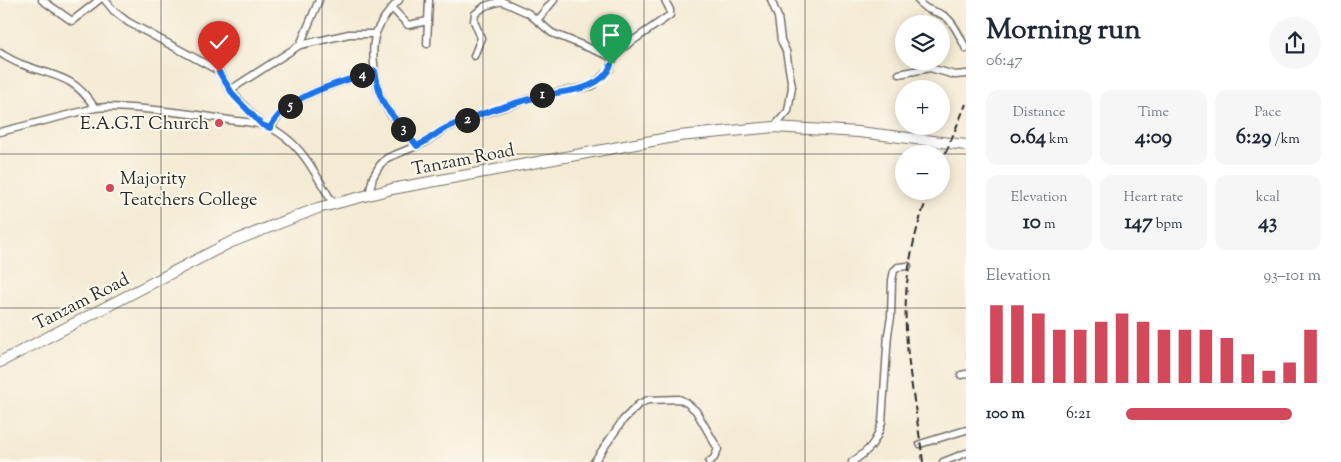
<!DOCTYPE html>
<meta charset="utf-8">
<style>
:root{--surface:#fff;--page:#f6f6f7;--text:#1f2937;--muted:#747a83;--accent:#d1495b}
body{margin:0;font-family:"Sorts Mill Goudy",serif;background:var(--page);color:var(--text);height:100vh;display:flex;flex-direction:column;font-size:19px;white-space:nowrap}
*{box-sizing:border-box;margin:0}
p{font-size:16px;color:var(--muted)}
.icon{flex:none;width:28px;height:28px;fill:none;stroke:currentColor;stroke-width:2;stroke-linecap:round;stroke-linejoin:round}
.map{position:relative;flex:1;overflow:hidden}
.panel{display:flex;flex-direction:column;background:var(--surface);width:375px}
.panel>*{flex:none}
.fabs{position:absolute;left:895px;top:15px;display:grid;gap:10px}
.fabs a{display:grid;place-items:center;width:55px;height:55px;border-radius:50%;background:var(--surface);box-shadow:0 2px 12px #0003;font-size:25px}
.pin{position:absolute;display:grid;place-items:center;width:42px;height:42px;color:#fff;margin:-51px -21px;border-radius:50% 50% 50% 0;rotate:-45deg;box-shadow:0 0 5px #0007}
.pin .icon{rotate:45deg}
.km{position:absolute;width:25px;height:25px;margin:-12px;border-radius:50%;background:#222;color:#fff;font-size:14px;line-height:25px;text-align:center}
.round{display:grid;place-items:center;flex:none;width:52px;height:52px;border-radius:26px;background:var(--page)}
.headline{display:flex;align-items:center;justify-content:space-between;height:85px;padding:0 20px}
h1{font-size:28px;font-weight:700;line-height:38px}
.figures{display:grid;grid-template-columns:repeat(3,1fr);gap:8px;height:85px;padding:5px 20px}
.figures div{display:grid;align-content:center;border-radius:12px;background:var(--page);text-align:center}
.figures b{font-size:21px;font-weight:700}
.figures small{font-size:14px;font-weight:400}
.figures p{font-size:14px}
.chart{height:140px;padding:10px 20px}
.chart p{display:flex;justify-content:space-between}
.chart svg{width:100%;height:90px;margin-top:5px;stroke:var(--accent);stroke-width:6}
ul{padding:0 20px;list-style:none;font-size:16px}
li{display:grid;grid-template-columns:80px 60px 1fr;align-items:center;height:38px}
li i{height:12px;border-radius:6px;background:var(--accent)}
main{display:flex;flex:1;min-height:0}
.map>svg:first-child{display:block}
</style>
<main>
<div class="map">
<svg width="966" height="462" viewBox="0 0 966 462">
<rect width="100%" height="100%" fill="#fbf7ec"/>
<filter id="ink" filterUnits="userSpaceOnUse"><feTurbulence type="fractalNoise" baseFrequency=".02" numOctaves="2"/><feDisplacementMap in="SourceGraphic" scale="10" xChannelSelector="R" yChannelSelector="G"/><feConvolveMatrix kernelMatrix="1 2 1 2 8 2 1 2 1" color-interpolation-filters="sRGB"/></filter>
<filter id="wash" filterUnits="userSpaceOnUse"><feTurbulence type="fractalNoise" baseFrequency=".0096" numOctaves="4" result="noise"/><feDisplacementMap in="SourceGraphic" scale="20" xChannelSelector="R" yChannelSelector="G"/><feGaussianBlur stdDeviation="1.12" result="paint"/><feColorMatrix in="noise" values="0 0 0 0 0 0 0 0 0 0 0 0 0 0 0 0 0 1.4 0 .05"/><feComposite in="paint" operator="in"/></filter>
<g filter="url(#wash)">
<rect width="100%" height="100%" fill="#f5ebd4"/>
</g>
<g filter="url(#ink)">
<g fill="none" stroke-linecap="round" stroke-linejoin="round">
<defs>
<path id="minor" d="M42,0L72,21L99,0
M105,0L114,11L128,22L219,71L230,90L262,125
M399,0C374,27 369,40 376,77C378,87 379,97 385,106C394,120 406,133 417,146
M771,0L778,17L781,40L786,51L792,87L788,111L774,127
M918,0C926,13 935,9 946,17C955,24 961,39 966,49
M392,8L408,25L428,21
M537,20L554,0
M427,44L429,0
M300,45L319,0
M0,53C7,57 13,61 21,64C55,77 73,74 95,108
M474,56L481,38L474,21L475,14L485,6L502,1
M612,61L621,49L670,15V10L665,0
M899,74L930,68L955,75L966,74
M230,90L300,45L349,34H375
M271,128C286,94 343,82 375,71
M0,132L95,108L107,107C148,108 189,113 229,120C243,122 258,122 271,128C277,131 284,136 290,141C309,158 319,181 333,203
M369,195L373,177L380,165L387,158L424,143L446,128L483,114L538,96L592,86L610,69L612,61L609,56L552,33L528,13L499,0
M961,375L966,374
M920,444L966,430
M594,462L623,420L639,404L648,400L679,399L687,403L696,411L718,449L714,458L709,462
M852,462C870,450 876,443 882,422L888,334L891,317L892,280L894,271L898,267L908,266
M943,462L966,453"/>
<path id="trunk" d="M0,362L229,243L318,208L392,189L679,136L774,127L859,132L966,145"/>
</defs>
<use href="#minor" stroke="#726e66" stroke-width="9"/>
<use href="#trunk" stroke="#726e66" stroke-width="12"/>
<use href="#minor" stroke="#fff" stroke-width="6"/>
<use href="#trunk" stroke="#fff" stroke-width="10"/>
<path stroke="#2b2b2b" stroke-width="2" stroke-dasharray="8 4" stroke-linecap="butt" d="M941,164L966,104
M923,462C916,404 901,343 907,284C910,252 918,220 930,191"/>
</g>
</g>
<g fill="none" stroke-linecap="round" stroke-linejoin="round" filter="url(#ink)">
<defs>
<path id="route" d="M219,72L234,96L262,125L270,128C286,94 343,82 375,71L380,95L385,106L417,146C428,141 436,133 446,128C475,115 507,105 537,97C561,90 600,93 611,65"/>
</defs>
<use href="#route" stroke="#fff" stroke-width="10"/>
<use href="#route" stroke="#1a73e8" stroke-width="6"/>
</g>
<path fill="none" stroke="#2b2b2b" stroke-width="1" stroke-opacity="0.55" d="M161,0V462M322,0V462M483,0V462M644,0V462M805,0V462M0,154H904M941,154H966M0,308H966"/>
<g fill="#d1495b" stroke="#fbf7ec" stroke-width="2">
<circle cx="219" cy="123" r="5"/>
<circle cx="110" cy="188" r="5"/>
</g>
<g text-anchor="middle" stroke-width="4" stroke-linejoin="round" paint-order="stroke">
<g font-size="18" fill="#2b2b2b" stroke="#fbf7ec" text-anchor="end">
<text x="209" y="129">E.A.G.T Church</text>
<text x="120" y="184" text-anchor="start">Majority<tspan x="120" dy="21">Teatchers College</tspan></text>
</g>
<g font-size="18" fill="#2b2b2b" stroke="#fbf7ec">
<text transform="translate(463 159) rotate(-11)" y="6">Tanzam Road</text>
<text transform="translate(81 301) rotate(-27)" y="6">Tanzam Road</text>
</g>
</g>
</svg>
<div class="fabs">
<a><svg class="icon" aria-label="layers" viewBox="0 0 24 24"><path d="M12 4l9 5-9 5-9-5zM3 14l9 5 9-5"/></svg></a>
<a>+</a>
<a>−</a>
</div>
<div class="pin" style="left:611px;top:65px;background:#1e9e55"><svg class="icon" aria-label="arrive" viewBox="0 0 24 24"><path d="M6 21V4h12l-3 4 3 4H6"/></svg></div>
<div class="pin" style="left:219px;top:72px;background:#d93025"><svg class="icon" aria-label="check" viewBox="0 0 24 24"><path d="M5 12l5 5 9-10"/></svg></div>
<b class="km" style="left:542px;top:95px">1</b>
<b class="km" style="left:467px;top:120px">2</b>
<b class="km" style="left:403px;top:129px">3</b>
<b class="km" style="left:362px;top:75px">4</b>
<b class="km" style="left:290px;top:106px">5</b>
</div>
<section class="panel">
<div class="headline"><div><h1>Morning run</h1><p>06:47</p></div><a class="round"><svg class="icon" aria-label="share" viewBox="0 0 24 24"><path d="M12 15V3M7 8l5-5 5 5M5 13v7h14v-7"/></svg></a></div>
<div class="figures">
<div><p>Distance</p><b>0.64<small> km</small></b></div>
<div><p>Time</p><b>4:09</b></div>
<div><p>Pace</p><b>6:29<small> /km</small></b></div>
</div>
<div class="figures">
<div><p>Elevation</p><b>10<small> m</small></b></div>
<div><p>Heart rate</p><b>147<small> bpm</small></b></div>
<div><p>kcal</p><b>43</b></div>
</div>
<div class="chart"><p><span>Elevation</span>93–101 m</p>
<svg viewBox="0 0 160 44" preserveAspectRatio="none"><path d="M5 44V6M15 44V6M25 44V10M35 44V18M45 44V18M55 44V14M65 44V10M75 44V14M85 44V18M95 44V18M105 44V18M115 44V22M125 44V30M135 44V38M145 44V34M155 44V18"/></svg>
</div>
<ul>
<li><b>100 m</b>6:21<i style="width:85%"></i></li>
</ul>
</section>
</main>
